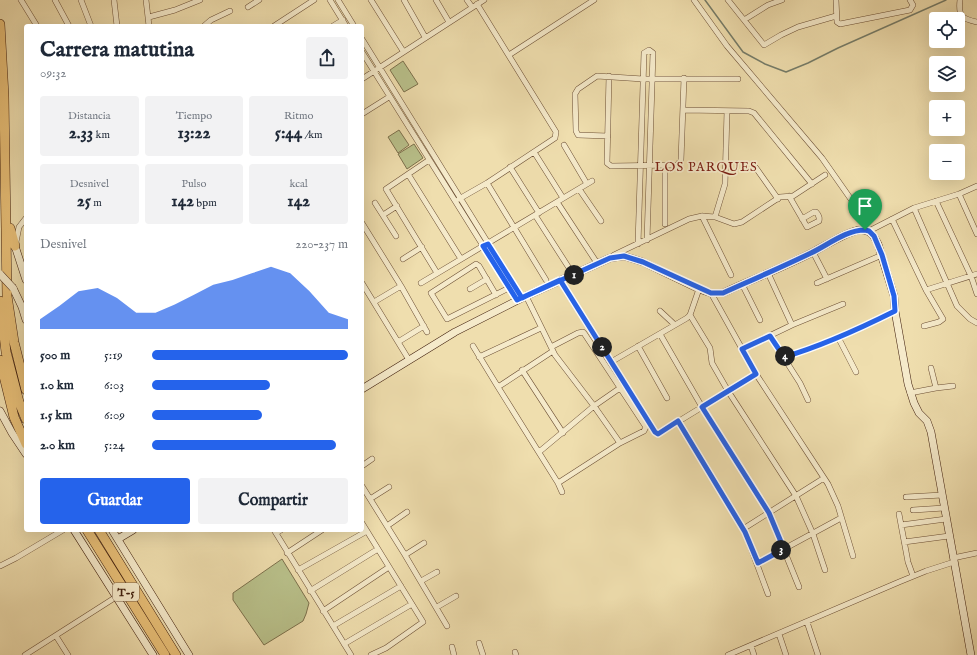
<!DOCTYPE html>
<html lang="es">
<meta charset="utf-8">
<style>
:root{--surface:#fff;--page:#f2f2f3;--text:#1f2937;--muted:#747a83;--accent:#2563eb}
body{margin:0;font-family:"IM FELL English",serif;background:var(--page);color:var(--text);height:100vh;display:flex;flex-direction:column;font-size:15px;white-space:nowrap}
*{box-sizing:border-box;margin:0}
p{font-size:13px;color:var(--muted)}
.icon{flex:none;width:22px;height:22px;fill:none;stroke:currentColor;stroke-width:2;stroke-linecap:round;stroke-linejoin:round}
.map{position:relative;flex:1;overflow:hidden}
.details{position:absolute;left:24px;top:24px;width:340px;height:508px;display:flex;flex-direction:column;background:var(--surface);border-radius:4px;box-shadow:0 4px 16px #0002}
.details>*{flex:none}
.tools{position:absolute;left:929px;top:12px;display:grid;gap:8px}
.tools a{display:grid;place-items:center;width:36px;height:36px;border-radius:4px;background:var(--surface);box-shadow:0 4px 16px #0002;font-size:20px}
.pin{position:absolute;display:grid;place-items:center;width:34px;height:34px;color:#fff;margin:-41px -17px;border-radius:50% 50% 50% 0;rotate:-45deg;box-shadow:0 0 4px #0007}
.pin .icon{rotate:45deg}
.km{position:absolute;width:20px;height:20px;margin:-10px;border-radius:50%;background:#222;color:#fff;font-size:11px;line-height:20px;text-align:center}
.round{display:grid;place-items:center;flex:none;width:42px;height:42px;border-radius:4px;background:var(--page)}
.headline{display:flex;align-items:center;justify-content:space-between;height:68px;padding:0 16px}
h1{font-size:22px;font-weight:700;line-height:30px}
.metrics{display:grid;grid-template-columns:repeat(3,1fr);gap:6px;height:68px;padding:4px 16px}
.metrics div{display:grid;align-content:center;border-radius:4px;background:var(--page);text-align:center}
.metrics b{font-size:17px;font-weight:700}
.metrics small{font-size:11px;font-weight:400}
.metrics p{font-size:11px}
.chart{height:112px;padding:8px 16px}
.chart p{display:flex;justify-content:space-between}
.chart svg{width:100%;height:72px;margin-top:4px;fill:var(--accent);opacity:.7}
.action{display:flex;gap:8px;margin-top:auto;padding:8px 16px}
.action a{flex:1;height:46px;border-radius:4px;background:var(--accent);color:#fff;font-size:16px;font-weight:700;line-height:46px;text-align:center}
.action a+a{background:var(--page);color:var(--text)}
ul{padding:0 16px;list-style:none;font-size:13px}
li{display:grid;grid-template-columns:64px 48px 1fr;align-items:center;height:30px}
li i{height:10px;border-radius:5px;background:var(--accent)}
.map>svg:first-child{display:block}
</style>
<div class="map">
<svg width="977" height="655" viewBox="0 0 977 655">
<rect width="100%" height="100%" fill="#efdeae"/>
<filter id="stains"><feTurbulence type="fractalNoise" baseFrequency=".005" numOctaves="4"/><feColorMatrix values="0 0 0 0 .2 0 0 0 0 .09 0 0 0 0 .02 0 0 0 .5 -.17"/></filter>
<radialGradient id="worn" r=".72"><stop offset=".6" stop-color="#630" stop-opacity="0"/><stop offset="1" stop-color="#630" stop-opacity=".3"/></radialGradient>
<path fill="#b9c18b" stroke="#7c704c" d="M403,61L418,84L404,92L390,70Z
M399,130L409,145L398,153L388,137Z
M414,144L423,158L407,169L398,154Z
M282,559L309,603L306,614L303,621L264,645L233,600V593Z"/>
<g fill="none" stroke-linecap="round" stroke-linejoin="round">
<path stroke="#767d6a" stroke-width="1.5" d="M705,0L743,52L765,64L786,72L808,63L838,48L946,0"/>
<defs>
<path id="street" d="M21,0L37,26
M55,0L69,26
M81,0L91,26
M114,0L117,26
M146,0L149,26
M330,0L346,26
M338,0L354,26
M371,0L403,51
M404,0L425,37
M436,0L449,22
M467,0L472,7
M694,0L727,46L822,158L862,215L865,221V230
M728,0L764,45L781,35L798,27L836,16
M836,0L837,22L840,24L910,10L913,5L910,0
M960,0C958,16 962,19 977,22
M248,7L259,0
M149,17L175,10L200,0
M744,20L768,5L782,0
M204,26L211,20L230,11
M274,26L314,0
M333,26L343,20
M362,39L522,298
M362,52L517,300
M509,55L594,0
M609,76L607,163L611,166L677,165L681,160L684,78
M362,79L484,0
M683,110L749,111L754,113L812,184
M362,114L389,97
M608,136L578,135L576,131L575,94L578,89L597,76L643,79H738
M564,145L587,184
M534,152L563,198
M429,160L386,189L437,273
M510,167L539,213
M756,168L778,199
M408,174L461,259
M487,183L546,280
M579,189L601,221
M959,194L977,234
M789,196L807,227L819,221C820,217 819,215 816,212H814L802,219
M459,199L487,183L555,138L556,132L477,4
M936,201L971,276L977,294
M557,202L597,263
M375,203L396,236
M914,208L957,306L970,319L977,323
M383,215L397,206
M535,215L569,268
M702,216L731,275
M715,217L725,184L727,111
M892,219L926,290L943,319L939,322L924,326
M362,223L401,286L427,332
M665,224V166
M869,231L914,208L959,194L977,186
M16,242L19,227L26,218
M638,244L644,53L649,50L653,53L647,240
M813,252L827,279
M614,255L689,219L702,216L715,217L734,224L742,222L780,197L793,196L825,175
M403,259L422,247
M768,273L792,325
M560,281L650,425L655,432L658,434L756,374
M362,283L409,360
M421,283L592,181
M817,283L882,255
M742,284L760,320
M470,289L487,279
M926,290L977,274
M711,293L756,374L828,484L838,506L853,556
M496,295L479,266L476,264L431,293L447,319L509,288
M526,296L555,355L594,406L620,443
M374,302L401,286
M660,311L675,325
M690,315L710,348L712,363L728,391L796,496L813,534L825,570
M660,334L702,407L769,513L799,587
M770,336L800,383L808,400
M838,337L856,372
M398,342L424,326
M473,346L498,387
M638,346L667,398
M551,347L578,333L583,332L584,333L646,427L644,431L620,443L558,483L498,387L553,351
M742,349L792,325L843,304
M479,357L541,328
M784,357C822,346 859,329 895,311
M611,362L687,318L690,315L699,289
M931,368L936,388
M522,370L563,433
M910,393L936,388L953,386
M678,421L745,532L768,594
M539,452L594,406L620,388
M362,466L372,459
M558,483L562,492
M362,486L405,555L447,626
M906,497L942,495
M370,499L389,487
M913,510L944,508
M899,514L908,562L913,576
M362,523L423,622L386,648L371,655
M901,525L946,519
M387,526L407,512
M743,529L824,478
M274,530L351,655
M276,533L281,530
M904,542L949,536
M287,553L322,530
M405,555L424,543
M953,558L977,553
M758,563L841,518
M0,566L16,558L63,530
M298,570L367,531
M421,581L437,572
M310,591L378,549
M437,607L456,596
M323,611L389,567
M807,622L818,655
M333,626L401,586
M779,634L786,655
M56,636L68,655
M479,643L483,655
M344,644L412,604
M751,646L754,655
M452,647L454,655
M515,652L516,655
M25,655L116,597
M728,655L899,582L926,571L954,562"/>
<path id="secondary" d="M15,246L26,280
M13,288L22,307L26,320
M362,389L455,332L526,296L610,258L624,256L643,262L699,289L711,293H723C753,279 784,267 813,252C825,246 849,230 861,230C871,230 874,236 878,244L894,296L895,311L908,384L914,403L919,413L927,421L931,432L971,655
M0,411L12,433L26,454
M74,530L153,655
M112,530L189,655
M118,539L133,530"/>
<path id="highway" d="M0,24L4,96L7,296L14,342L26,390
M10,228L15,246
M0,301L6,352L19,402L26,419
M0,360L14,417L26,444
M87,530L165,655
M99,530L176,655"/>
</defs>
<use href="#street" stroke="#6c4f35" stroke-width="6"/>
<use href="#secondary" stroke="#401f0d" stroke-width="8"/>
<use href="#highway" stroke="#401f0d" stroke-width="10"/>
<use href="#street" stroke="#f5eaca" stroke-width="5"/>
<use href="#secondary" stroke="#f5eaca" stroke-width="7"/>
<use href="#highway" stroke="#e8bf77" stroke-width="9"/>
<defs>
<path id="secondary-bridge" d="M0,274L13,288"/>
</defs>
<use href="#secondary-bridge" stroke="#401f0d" stroke-width="8" stroke-linecap="butt"/>
<use href="#secondary-bridge" stroke="#f5eaca" stroke-width="7"/>
</g>
<g fill="none" stroke-linecap="round" stroke-linejoin="round">
<defs>
<path id="route" d="M865,230C846,230 828,245 811,253C782,267 752,280 723,293H711L643,262L624,256L610,258L526,296L522,298L488,244L483,246L517,300L560,280L655,432L658,434L678,421L745,532L758,563L784,549L769,513L702,407L756,374L742,349L770,336L784,357C822,346 859,329 895,311L894,296L882,255L874,236L869,231L865,230"/>
</defs>
<use href="#route" stroke="#fff" stroke-width="8"/>
<use href="#route" stroke="#2563eb" stroke-width="5"/>
</g>
<g text-anchor="middle" stroke-width="3.5" stroke-linejoin="round" paint-order="stroke">
<rect fill="#f5eaca" stroke="#765c46" stroke-width="1" x="113" y="583" width="26" height="18" rx="3"/>
<g font-size="11" font-weight="bold" fill="#401f0d">
<text x="126" y="596">T-5</text>
</g>
<g font-size="13" letter-spacing="1" fill="#7a1f14" stroke="#f5eaca">
<text x="706" y="171">LOS PARQUES</text>
</g>
</g>
<rect width="100%" height="100%" filter="url(#stains)"/>
<rect width="100%" height="100%" fill="url(#worn)"/>
</svg>
<div class="tools">
<a><svg class="icon" aria-label="locate" viewBox="0 0 24 24"><circle cx="12" cy="12" r="6"/><path d="M12 2v4M12 18v4M2 12h4M18 12h4"/></svg></a>
<a><svg class="icon" aria-label="layers" viewBox="0 0 24 24"><path d="M12 4l9 5-9 5-9-5zM3 14l9 5 9-5"/></svg></a>
<a>+</a>
<a>−</a>
</div>
<div class="pin" style="left:865px;top:230px;background:#1e9e55"><svg class="icon" aria-label="arrive" viewBox="0 0 24 24"><path d="M6 21V4h12l-3 4 3 4H6"/></svg></div>
<b class="km" style="left:574px;top:275px">1</b>
<b class="km" style="left:602px;top:347px">2</b>
<b class="km" style="left:781px;top:550px">3</b>
<b class="km" style="left:785px;top:356px">4</b>
<section class="details">
<div class="headline"><div><h1>Carrera matutina</h1><p>09:32</p></div><a class="round"><svg class="icon" aria-label="share" viewBox="0 0 24 24"><path d="M12 15V3M7 8l5-5 5 5M5 13v7h14v-7"/></svg></a></div>
<div class="metrics">
<div><p>Distancia</p><b>2.33<small> km</small></b></div>
<div><p>Tiempo</p><b>13:22</b></div>
<div><p>Ritmo</p><b>5:44<small> /km</small></b></div>
</div>
<div class="metrics">
<div><p>Desnivel</p><b>25<small> m</small></b></div>
<div><p>Pulso</p><b>142<small> bpm</small></b></div>
<div><p>kcal</p><b>142</b></div>
</div>
<div class="chart"><p><span>Desnivel</span>220–237 m</p>
<svg viewBox="0 0 160 44" preserveAspectRatio="none"><path d="M0 44V38L10 30L20 21L30 19L40 25L50 34L60 34L70 29L80 23L90 17L100 14L110 10L120 6L130 10L140 21L150 34L160 38V44z"/></svg>
</div>
<ul>
<li><b>500 m</b>5:19<i style="width:100%"></i></li>
<li><b>1.0 km</b>6:03<i style="width:60%"></i></li>
<li><b>1.5 km</b>6:09<i style="width:56%"></i></li>
<li><b>2.0 km</b>5:24<i style="width:94%"></i></li>
</ul>
<div class="action"><a>Guardar</a><a>Compartir</a></div>
</section>
</div>
